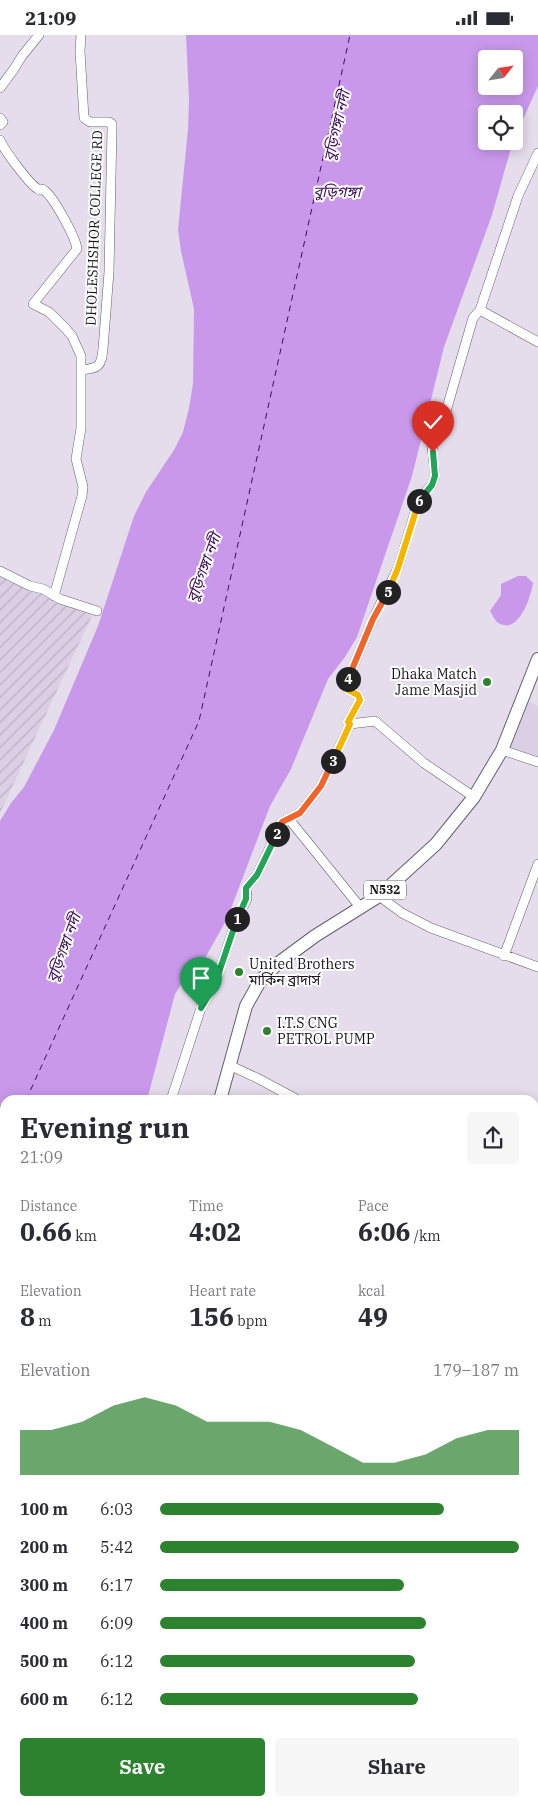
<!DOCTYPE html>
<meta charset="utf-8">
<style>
:root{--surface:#fff;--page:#f7f7f7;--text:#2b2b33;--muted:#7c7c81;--accent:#2d822f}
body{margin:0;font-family:"IBM Plex Serif","Noto Sans Bengali",serif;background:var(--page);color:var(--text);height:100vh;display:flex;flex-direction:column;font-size:19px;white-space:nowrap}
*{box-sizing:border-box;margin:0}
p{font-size:16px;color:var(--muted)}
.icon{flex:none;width:28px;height:28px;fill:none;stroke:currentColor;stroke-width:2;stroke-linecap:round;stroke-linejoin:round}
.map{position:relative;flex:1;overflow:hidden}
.side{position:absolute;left:0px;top:1060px;width:539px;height:711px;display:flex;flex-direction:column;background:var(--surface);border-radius:15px 15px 0 0;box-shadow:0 2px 12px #0003}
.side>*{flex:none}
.needle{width:32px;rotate:60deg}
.tools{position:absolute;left:478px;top:15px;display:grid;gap:10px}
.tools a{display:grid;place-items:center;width:45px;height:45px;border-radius:5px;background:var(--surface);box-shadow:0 2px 12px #0003;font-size:25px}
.pin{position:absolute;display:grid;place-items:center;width:42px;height:42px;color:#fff;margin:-51px -21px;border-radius:50% 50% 50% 0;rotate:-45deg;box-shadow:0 0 5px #0007}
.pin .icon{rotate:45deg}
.km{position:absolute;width:25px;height:25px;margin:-12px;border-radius:50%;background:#222;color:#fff;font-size:14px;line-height:25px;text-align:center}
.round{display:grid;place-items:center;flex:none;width:52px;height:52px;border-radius:5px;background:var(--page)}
.overview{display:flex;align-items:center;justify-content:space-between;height:85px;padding:0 20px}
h1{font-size:28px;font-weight:700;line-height:38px}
.stats{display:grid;grid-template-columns:repeat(3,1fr);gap:8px;height:85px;padding:5px 20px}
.stats div{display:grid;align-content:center}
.stats b{font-size:25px;font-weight:700}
.stats small{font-size:14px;font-weight:400}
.stats p{font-size:14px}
.chart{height:140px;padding:10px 20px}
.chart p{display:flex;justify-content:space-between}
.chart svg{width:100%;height:90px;margin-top:5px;fill:var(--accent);opacity:.7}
.button{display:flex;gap:10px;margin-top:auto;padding:10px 20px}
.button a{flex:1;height:58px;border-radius:5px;background:var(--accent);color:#fff;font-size:20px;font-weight:700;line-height:58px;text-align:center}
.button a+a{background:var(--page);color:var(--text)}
ul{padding:0 20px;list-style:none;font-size:16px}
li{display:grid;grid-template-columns:80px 60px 1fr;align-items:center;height:38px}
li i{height:12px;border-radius:6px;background:var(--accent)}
.status{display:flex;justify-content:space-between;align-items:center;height:35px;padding:0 25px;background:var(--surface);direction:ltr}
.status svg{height:14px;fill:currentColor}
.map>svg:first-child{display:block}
</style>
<div class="status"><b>21:09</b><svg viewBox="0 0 49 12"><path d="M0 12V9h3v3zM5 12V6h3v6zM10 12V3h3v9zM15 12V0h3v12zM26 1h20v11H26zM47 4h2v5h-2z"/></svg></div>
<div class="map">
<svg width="538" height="1771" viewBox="0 0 538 1771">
<defs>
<pattern id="industrial-furrows" width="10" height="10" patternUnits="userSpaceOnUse" patternTransform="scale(1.25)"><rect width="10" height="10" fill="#dbcfe5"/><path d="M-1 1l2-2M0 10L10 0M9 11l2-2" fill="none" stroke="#bbb1c4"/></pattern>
</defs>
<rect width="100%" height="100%" fill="#e5dcec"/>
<path fill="#dbcfe5" d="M524,664L538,671V723L505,713Z"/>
<path fill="url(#industrial-furrows)" d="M0,539L92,581L0,778Z"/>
<path fill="#c998eb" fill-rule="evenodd" d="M186,0H538V51L514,104V79H486V106H513L492,180L444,312L412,441L357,602L345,622L328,644L291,734L270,771L227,884L205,923L180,951L175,959L147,1065H5V1498L0,1515V786L11,768L24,752L54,695L98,591L134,481L146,457L174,415L183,397L189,373L193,349L194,274L181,216L178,195L188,94L189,64ZM486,24H514V51H486Z
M518,541H526L533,548C531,562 518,602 497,587C495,585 492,579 490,576L501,560V549Z"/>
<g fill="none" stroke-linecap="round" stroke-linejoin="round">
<path stroke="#3f0e58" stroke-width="1" stroke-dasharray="6 5" stroke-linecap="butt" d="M26,1065L199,686L350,0
M0,1122L5,1111"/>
<defs>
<path id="minor" d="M0,53L14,34L22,21L39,0
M0,83L3,87L0,90
M0,105C4,115 29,149 38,154C45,157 40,152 45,156C54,163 76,203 77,214L33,269L49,277L66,294L72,301L81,321V393L76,424L83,452L82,461L54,561
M480,275L538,307
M81,335C99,333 101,332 103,314L109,237L112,94V89L109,87H90L84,83L80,16L81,0
M0,536L30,551L43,554L60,564L97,576
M502,715L538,727
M474,762L424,728L375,686L350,689L348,687L360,665L358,660L348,655L346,649L373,584L398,533L417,471L421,462L432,450L435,441L432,410L440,397L473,283L480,275L518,161L538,118
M289,784L360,872
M379,861L402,878L431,893L538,932
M504,921L538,829
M229,1030L259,1044L298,1065
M171,1065L201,973L215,949L237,883L247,864L246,853L257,840L282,787L300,778L321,751L350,689
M534,1155H538
M0,1555L5,1549
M534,1694L538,1683
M534,1727L538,1715
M283,1766L287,1771
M507,1771L509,1766
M518,1771L520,1766"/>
<path id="highway" d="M220,1065L246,971L260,946L277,929L315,901L379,861L436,809L474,762L502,715L538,624
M0,1675L5,1666"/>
</defs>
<use href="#minor" stroke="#67606d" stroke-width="10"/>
<use href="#highway" stroke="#67606d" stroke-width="14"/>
<use href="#minor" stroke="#fff" stroke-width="9"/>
<use href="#highway" stroke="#fff" stroke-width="12"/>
<path stroke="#5e5961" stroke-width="2" stroke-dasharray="10 5" stroke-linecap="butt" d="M534,1664L538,1653
M534,1714L538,1702
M494,1771L496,1766
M514,1771L515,1766"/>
</g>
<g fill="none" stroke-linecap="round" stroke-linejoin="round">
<defs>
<path id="split-1" d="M201,973L215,949L237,884"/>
<path id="split-2" d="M237,884L246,864V853L257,840L277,799"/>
<path id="split-3" d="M277,799L282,787L300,778L321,751L333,726"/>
<path id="split-4" d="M333,726L350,689L348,687L360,665L358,660L348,655L346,649L348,644"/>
<path id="split-5" d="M348,644L373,584L388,557"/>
<path id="split-6" d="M388,557L398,533L419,466"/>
<path id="split-7" d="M419,466L432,450L435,441L433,417"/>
</defs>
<use href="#split-1" stroke="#fff" stroke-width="10"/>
<use href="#split-2" stroke="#fff" stroke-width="10"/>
<use href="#split-3" stroke="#fff" stroke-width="10"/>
<use href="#split-4" stroke="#fff" stroke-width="10"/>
<use href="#split-5" stroke="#fff" stroke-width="10"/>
<use href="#split-6" stroke="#fff" stroke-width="10"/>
<use href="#split-7" stroke="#fff" stroke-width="10"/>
<use href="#split-1" stroke="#22a559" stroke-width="6"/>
<use href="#split-2" stroke="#22a559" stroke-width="6"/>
<use href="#split-3" stroke="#f0652b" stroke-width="6"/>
<use href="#split-4" stroke="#f5b400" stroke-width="6"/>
<use href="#split-5" stroke="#f0652b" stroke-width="6"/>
<use href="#split-6" stroke="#f5b400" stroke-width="6"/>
<use href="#split-7" stroke="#22a559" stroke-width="6"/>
</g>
<g fill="#2d822f" stroke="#fff" stroke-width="2">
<circle cx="487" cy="647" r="5"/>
<circle cx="239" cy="937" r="5"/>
<circle cx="267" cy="996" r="5"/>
</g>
<g text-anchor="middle" stroke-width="4" stroke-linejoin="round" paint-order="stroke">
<rect fill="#fff" stroke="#5d5b5f" stroke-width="1" x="364" y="845.5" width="42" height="19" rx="4"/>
<g font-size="12" font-weight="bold" fill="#18151a">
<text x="385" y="859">N532</text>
</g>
<g font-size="14" fill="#18151a" stroke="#fff">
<text transform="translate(94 193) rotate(-88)" y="5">DHOLESHSHOR COLLEGE RD</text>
</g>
<g font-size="14" fill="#18151a" stroke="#fff" text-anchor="start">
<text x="477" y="644" text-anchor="end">Dhaka Match<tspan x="477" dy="16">Jame Masjid</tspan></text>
<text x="249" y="934">United Brothers<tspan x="249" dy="16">মার্কিন ব্রাদার্স</tspan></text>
<text x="277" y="993">I.T.S CNG<tspan x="277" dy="16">PETROL PUMP</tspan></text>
</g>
<g font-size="15" font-style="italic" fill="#3f0e58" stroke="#fff">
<text transform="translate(337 91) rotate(-77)" y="5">বুড়িগঙ্গা নদী</text>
<text x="337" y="162">বুড়িগঙ্গা</text>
<text transform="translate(204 533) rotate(-70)" y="5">বুড়িগঙ্গা নদী</text>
<text transform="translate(64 913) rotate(-70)" y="5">বুড়িগঙ্গা নদী</text>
</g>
</g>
</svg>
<div class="tools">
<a><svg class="needle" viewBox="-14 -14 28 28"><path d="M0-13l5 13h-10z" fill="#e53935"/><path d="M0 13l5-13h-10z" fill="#7c7c81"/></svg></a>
<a><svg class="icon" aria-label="locate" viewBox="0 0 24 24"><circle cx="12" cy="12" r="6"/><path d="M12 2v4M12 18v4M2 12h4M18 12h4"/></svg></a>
</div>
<div class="pin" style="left:201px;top:973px;background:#1e9e55"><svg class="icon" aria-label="arrive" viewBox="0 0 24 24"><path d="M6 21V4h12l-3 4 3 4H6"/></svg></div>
<div class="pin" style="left:433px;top:417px;background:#d93025"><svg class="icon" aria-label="check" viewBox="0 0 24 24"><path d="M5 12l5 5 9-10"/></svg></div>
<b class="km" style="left:237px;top:884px">1</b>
<b class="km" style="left:277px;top:799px">2</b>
<b class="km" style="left:333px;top:726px">3</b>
<b class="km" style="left:348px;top:644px">4</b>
<b class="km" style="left:388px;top:557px">5</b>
<b class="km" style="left:419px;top:466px">6</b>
<section class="side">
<div class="overview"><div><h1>Evening run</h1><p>21:09</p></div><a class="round"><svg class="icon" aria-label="share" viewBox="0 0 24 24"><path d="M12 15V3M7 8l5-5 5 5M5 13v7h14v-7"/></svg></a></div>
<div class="stats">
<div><p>Distance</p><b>0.66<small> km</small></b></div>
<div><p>Time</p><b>4:02</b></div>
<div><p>Pace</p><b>6:06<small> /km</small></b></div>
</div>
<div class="stats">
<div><p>Elevation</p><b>8<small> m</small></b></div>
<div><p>Heart rate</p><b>156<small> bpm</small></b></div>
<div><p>kcal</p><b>49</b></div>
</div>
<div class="chart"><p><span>Elevation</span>179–187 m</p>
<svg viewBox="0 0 160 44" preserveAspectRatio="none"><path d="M0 44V22L10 22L20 18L30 10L40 6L50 10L60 18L70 18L80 18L90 22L100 30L110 38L120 38L130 34L140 26L150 22L160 22V44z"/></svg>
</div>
<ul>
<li><b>100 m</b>6:03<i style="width:79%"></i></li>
<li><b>200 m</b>5:42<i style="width:100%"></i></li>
<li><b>300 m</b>6:17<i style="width:68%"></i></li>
<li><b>400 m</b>6:09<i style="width:74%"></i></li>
<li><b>500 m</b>6:12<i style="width:71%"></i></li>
<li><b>600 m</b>6:12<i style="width:72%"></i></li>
</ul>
<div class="button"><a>Save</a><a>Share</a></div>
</section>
</div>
